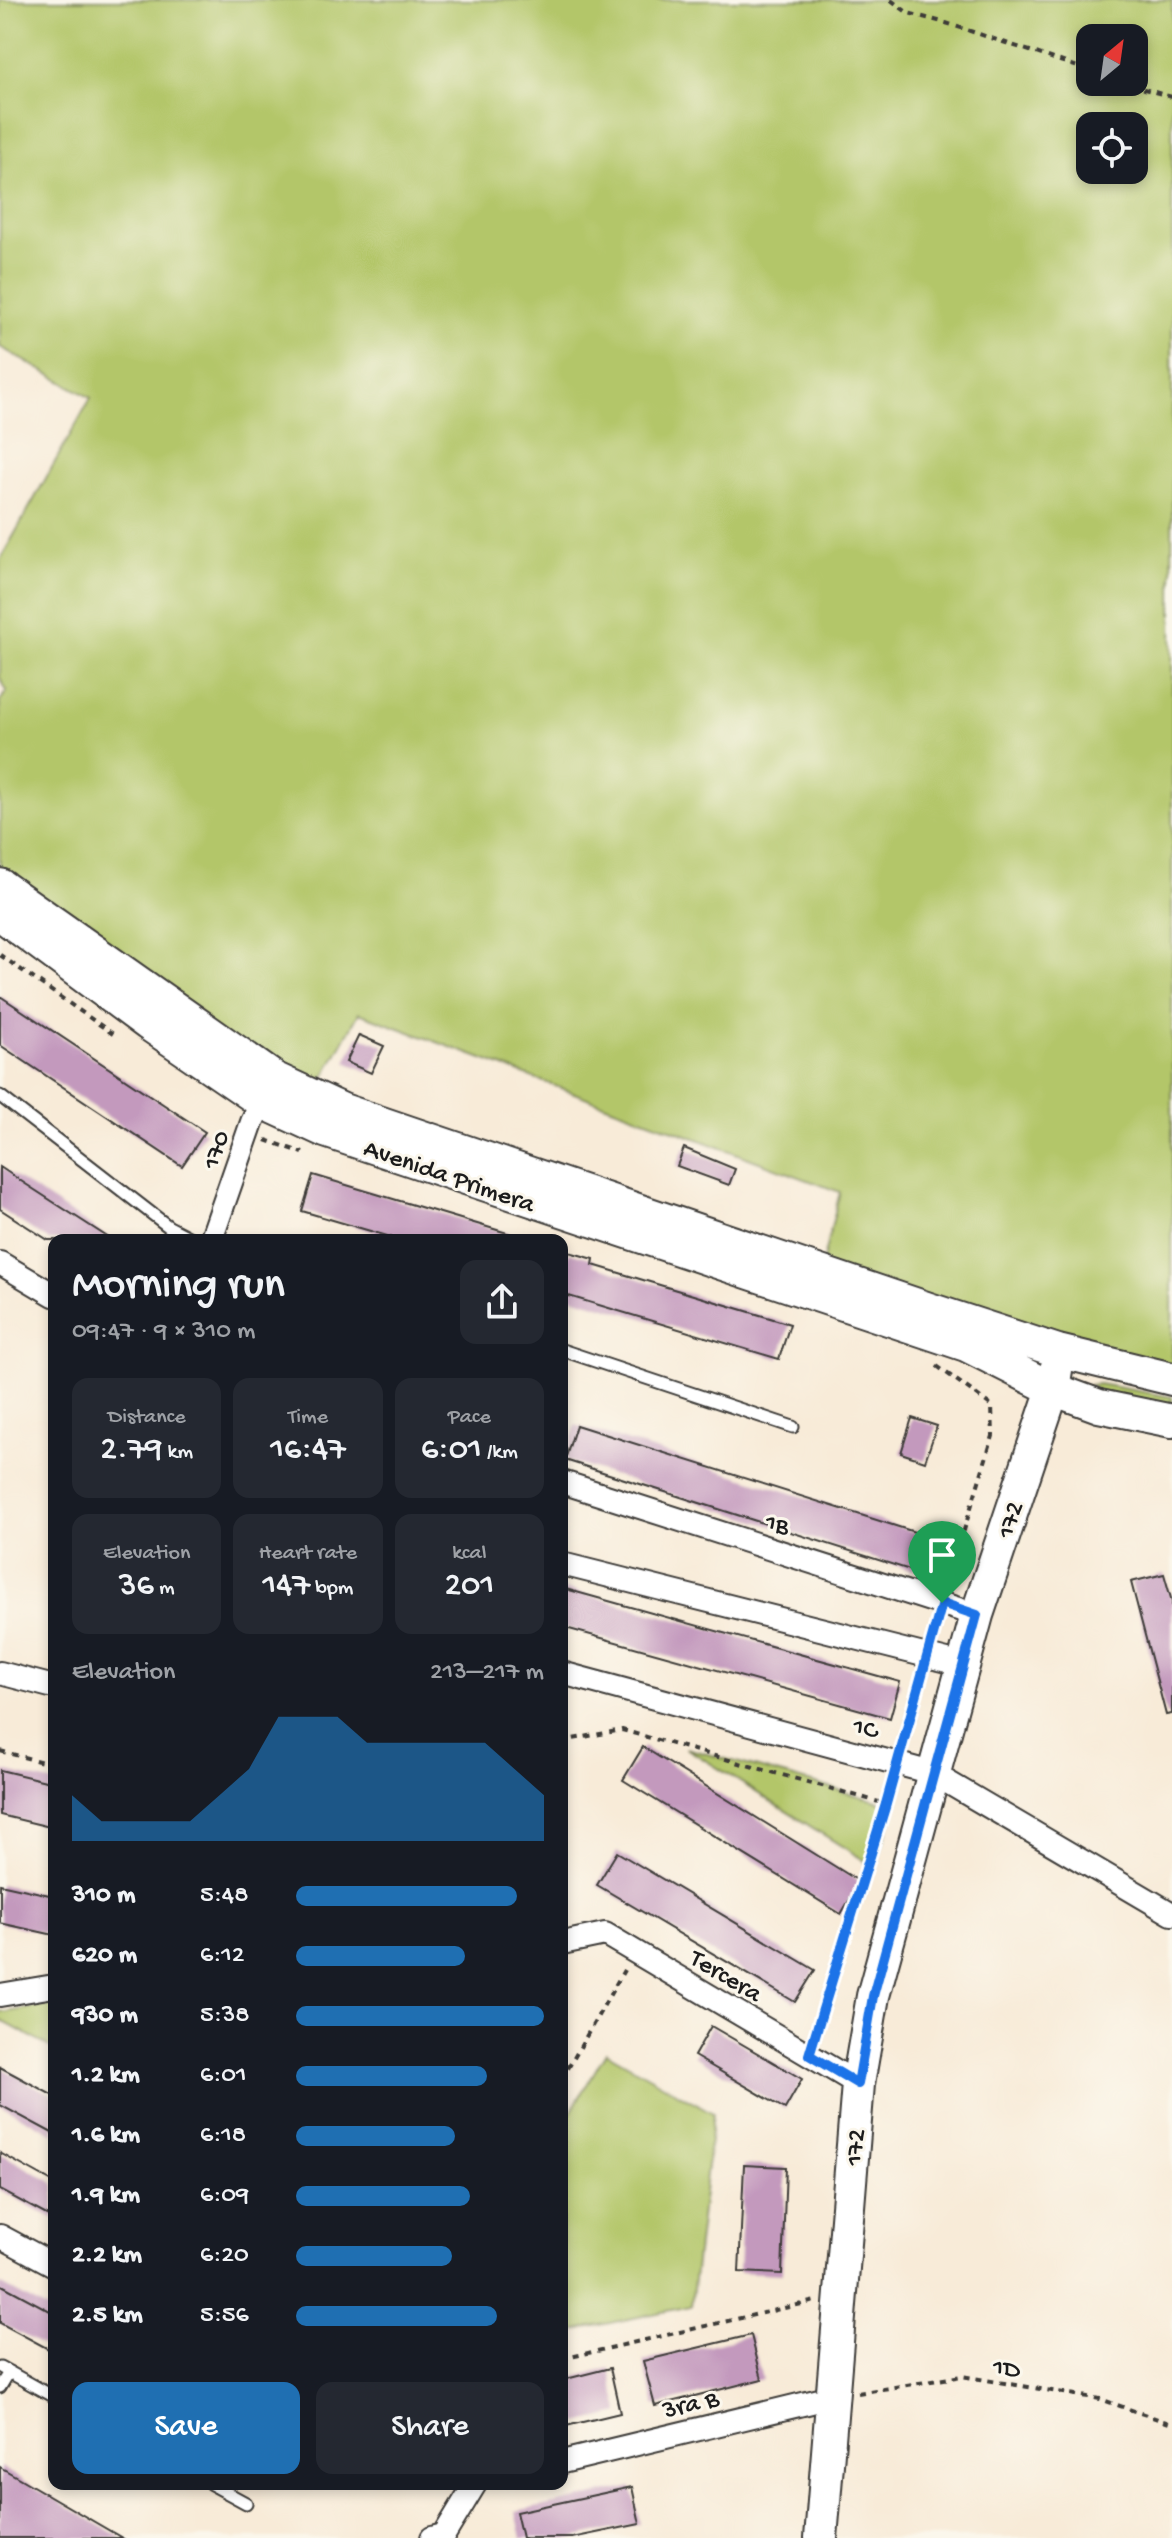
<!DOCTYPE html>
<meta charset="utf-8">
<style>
:root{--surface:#171b24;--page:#242831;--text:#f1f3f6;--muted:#9ea1a6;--accent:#1f6fb2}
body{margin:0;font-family:"Gochi Hand",sans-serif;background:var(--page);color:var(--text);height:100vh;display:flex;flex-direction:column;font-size:30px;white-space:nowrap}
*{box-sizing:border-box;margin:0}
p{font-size:26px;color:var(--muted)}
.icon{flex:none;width:44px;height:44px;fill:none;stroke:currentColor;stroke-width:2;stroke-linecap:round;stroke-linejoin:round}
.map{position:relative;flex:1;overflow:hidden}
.panel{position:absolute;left:48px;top:1234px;width:520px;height:1256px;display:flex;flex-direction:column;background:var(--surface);border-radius:16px;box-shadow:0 4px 12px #0003}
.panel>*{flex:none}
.needle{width:52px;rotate:29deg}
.controls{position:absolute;left:1076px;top:24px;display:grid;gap:16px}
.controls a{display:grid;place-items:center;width:72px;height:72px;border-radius:16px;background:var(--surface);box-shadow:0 4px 12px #0003;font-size:40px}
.pin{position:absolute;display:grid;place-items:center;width:68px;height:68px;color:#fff;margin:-82px -34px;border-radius:50% 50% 50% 0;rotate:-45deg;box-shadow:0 0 8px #0007}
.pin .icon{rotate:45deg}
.round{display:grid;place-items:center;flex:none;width:84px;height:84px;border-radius:16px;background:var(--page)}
.summary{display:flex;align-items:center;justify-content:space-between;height:136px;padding:0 24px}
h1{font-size:44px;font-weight:600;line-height:60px}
.stats{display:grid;grid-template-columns:repeat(3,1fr);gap:12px;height:136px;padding:8px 24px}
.stats div{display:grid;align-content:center;border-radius:16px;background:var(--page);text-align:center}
.stats b{font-size:34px;font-weight:600}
.stats small{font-size:22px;font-weight:400}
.stats p{font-size:22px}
.chart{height:224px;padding:16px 24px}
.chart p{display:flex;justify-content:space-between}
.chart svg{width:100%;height:144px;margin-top:8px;fill:var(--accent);opacity:.7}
.action{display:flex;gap:16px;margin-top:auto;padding:16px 24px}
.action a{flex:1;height:92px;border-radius:16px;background:var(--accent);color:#fff;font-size:32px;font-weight:600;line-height:92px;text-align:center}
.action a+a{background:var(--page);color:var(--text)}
ul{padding:0 24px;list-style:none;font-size:26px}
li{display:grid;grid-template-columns:128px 96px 1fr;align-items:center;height:60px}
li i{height:20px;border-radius:10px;background:var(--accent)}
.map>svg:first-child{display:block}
</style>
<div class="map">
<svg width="1172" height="2538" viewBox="0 0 1172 2538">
<rect width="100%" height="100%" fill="#fbf7ec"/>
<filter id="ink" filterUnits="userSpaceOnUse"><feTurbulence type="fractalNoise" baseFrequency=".0125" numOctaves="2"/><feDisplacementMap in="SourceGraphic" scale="16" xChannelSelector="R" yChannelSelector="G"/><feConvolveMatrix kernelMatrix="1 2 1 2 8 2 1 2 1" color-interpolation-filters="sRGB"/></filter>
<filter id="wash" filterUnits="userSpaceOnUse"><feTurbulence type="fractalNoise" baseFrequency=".006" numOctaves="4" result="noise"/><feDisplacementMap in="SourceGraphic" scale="32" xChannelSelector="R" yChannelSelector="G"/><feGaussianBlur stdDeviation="1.8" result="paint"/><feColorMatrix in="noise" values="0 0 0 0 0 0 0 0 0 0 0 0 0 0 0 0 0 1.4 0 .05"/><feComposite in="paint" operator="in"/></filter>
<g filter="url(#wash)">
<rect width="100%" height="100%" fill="#f8ebd8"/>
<path fill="#b3c669" stroke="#687142" stroke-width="2" fill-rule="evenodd" d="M0,0H1172V1367L818,1279L840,1192L359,1013L323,1079L268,1071L0,877V701L7,691L0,678V560L91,398L0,347ZM1090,38H1134V82H1090ZM1090,126H1134V170H1090Z
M1099,1384L1172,1397V1409L1098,1392L1089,1385Z
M686,1748L895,1806L875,1867Z
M49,2005L54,2007V2049L0,2020V2013Z
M606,2052L713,2113L691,2306L562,2333V2127Z"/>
<g id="blocks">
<path fill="#c399bd" d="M0,996L205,1132L182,1166L0,1045Z
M359,1035L384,1046L371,1073L346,1062Z
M684,1148L735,1169L729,1185L677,1166Z
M0,1167L24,1183L112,1240H48L0,1209Z
M313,1175L514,1235L513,1240H401L302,1211Z
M569,1252L594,1259L593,1265L790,1324L779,1359L562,1294V1275Z
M912,1418L937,1426L925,1461L901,1453Z
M576,1425L924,1535L913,1571L565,1460Z
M1164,1574L1172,1602V1714L1166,1715L1131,1582Z
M562,1588L900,1682L890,1718L562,1627Z
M643,1747L860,1882L841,1914L623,1780Z
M0,1770L54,1783V1828L0,1815Z
M617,1852L815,1970L795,2002L597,1885Z
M0,1884L54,1896V1935L0,1923Z
M711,2026L802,2079L785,2109L694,2056Z
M0,2067L54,2096V2134L0,2105Z
M0,2153L54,2183V2219L0,2190Z
M744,2165L786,2167L782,2274L739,2272Z
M0,2284L54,2313V2352L0,2323Z
M751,2335L762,2379L655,2406L643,2361Z
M610,2368L620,2413L562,2427V2380Z
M0,2467L122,2538H0Z
M632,2487L640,2524L572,2538H522L516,2512Z"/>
</g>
</g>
<g filter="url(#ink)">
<use href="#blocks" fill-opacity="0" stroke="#3d3b38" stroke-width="2"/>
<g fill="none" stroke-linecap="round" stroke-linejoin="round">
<defs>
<path id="lane" d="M0,1096L169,1227L194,1240
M562,1350L793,1427
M0,2367L54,2397
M0,2387L9,2372
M211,2484L246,2503"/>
<path id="street" d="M211,1240L252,1122L267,1092
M0,1263L54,1295
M562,1482L977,1615
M562,1564L963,1665
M0,1673L54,1687
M562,1673L932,1773L1172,1914
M562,1943L605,1934L858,2084
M0,1995L54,1986
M0,2236L54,2265
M562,2462L832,2397
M432,2538L444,2535L475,2484"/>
<path id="secondary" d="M0,885L274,1078L343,1110L929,1309L1058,1351L1172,1379
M0,914L148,1024L262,1102L325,1131L966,1345L1053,1389L1099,1406L1172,1421
M821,2538L858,2084L873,1996L977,1615L1053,1389L1056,1370"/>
</defs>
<use href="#lane" stroke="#3d3b38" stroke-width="15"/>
<use href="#street" stroke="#3d3b38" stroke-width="26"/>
<use href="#secondary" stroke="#3d3b38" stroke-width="36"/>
<path stroke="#3d3b38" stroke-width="4" stroke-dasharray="6 6" stroke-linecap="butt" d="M891,0L908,13L946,23L1090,71
M1120,82L1172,97
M0,955L113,1034
M266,1140L303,1153
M937,1366L992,1406L993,1436L948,1582
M562,1741L622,1730L886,1804
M901,1743L921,1675
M0,1751L54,1765
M815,2035L891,1783
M562,2079L624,1970
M562,2359L815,2301
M858,2393L962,2376L1100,2399L1172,2424"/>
<use href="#lane" stroke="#fff" stroke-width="11"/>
<use href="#street" stroke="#fff" stroke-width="22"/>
<use href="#secondary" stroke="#fff" stroke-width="32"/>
</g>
</g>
<g fill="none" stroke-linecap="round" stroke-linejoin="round" filter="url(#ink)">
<defs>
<path id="route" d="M942,1603L977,1615L873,1996L858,2084L809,2055L886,1804Z"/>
</defs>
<use href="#route" stroke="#fff" stroke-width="16"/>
<use href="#route" stroke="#1a73e8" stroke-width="10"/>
</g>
<g text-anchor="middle" stroke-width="6" stroke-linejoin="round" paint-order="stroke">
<g font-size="26" fill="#1c1c1c" stroke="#fbf7ec">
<text transform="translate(214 1149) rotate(-71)" y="9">170</text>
<text transform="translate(450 1174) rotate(19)" y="9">Avenida Primera</text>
<text transform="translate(1008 1519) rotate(-72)" y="9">172</text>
<text transform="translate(778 1522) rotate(18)" y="9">1B</text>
<text transform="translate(866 1726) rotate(15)" y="9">1C</text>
<text transform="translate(727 1974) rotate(31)" y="9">Tercera</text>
<text transform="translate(853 2147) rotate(-85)" y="9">172</text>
<text transform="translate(1007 2366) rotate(9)" y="9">1D</text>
<text transform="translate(690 2402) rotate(-13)" y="9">3ra B</text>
</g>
</g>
</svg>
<div class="controls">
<a><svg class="needle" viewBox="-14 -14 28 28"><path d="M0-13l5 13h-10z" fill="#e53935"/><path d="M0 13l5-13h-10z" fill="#9ea1a6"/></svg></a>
<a><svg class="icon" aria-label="locate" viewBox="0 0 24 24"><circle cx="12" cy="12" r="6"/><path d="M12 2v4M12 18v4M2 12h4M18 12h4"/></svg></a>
</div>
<div class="pin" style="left:942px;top:1603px;background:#1e9e55"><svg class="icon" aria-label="arrive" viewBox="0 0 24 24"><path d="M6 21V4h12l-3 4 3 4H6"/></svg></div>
<section class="panel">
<div class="summary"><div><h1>Morning run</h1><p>09:47 · 9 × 310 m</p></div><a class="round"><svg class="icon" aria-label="share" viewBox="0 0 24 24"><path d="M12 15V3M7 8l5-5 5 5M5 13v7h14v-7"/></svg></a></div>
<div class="stats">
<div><p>Distance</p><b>2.79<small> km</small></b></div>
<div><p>Time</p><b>16:47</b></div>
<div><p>Pace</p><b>6:01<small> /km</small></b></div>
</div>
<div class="stats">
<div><p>Elevation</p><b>36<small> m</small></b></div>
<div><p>Heart rate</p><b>147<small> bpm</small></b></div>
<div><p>kcal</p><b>201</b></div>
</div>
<div class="chart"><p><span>Elevation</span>213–217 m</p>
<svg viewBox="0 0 160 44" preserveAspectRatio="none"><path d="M0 44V30L10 38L20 38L30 38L40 38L50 30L60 22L70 6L80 6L90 6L100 14L110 14L120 14L130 14L140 14L150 22L160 30V44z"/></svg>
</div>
<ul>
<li><b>310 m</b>5:48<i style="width:89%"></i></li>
<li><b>620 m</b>6:12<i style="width:68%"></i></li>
<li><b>930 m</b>5:38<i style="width:100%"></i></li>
<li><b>1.2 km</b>6:01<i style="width:77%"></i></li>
<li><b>1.6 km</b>6:18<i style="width:64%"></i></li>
<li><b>1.9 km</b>6:09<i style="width:70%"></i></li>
<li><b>2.2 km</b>6:20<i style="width:63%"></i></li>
<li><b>2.5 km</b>5:56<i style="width:81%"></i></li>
</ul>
<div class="action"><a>Save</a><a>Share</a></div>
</section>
</div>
